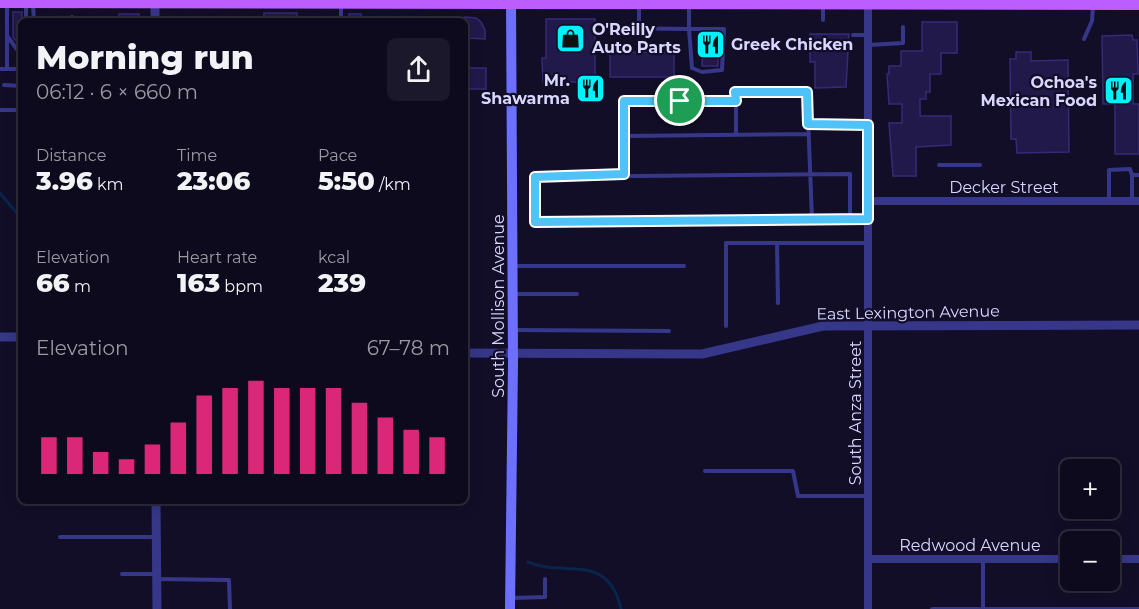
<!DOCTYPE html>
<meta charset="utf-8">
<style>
:root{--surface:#0e0a1e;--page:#1c182b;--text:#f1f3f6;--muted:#9b9aa4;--line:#2e2b3c;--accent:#db2777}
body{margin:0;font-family:Montserrat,sans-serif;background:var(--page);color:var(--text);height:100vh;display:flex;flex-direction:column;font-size:22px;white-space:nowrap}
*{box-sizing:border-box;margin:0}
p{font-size:20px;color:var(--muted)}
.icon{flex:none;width:33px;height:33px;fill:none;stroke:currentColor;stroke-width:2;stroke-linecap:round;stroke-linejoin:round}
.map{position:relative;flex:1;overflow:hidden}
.panel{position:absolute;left:18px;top:18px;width:450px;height:486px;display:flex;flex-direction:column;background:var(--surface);border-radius:9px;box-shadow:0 3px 15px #0003,0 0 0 2px var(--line)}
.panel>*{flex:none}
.buttons{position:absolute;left:1060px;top:459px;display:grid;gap:12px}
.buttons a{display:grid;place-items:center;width:60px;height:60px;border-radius:9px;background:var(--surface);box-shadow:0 3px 15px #0003,0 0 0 2px var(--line);font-size:30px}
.pin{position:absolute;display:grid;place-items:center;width:51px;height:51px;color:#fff;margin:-26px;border:3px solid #fff;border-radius:50%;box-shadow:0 2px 6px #0007}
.round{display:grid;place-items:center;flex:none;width:63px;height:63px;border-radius:9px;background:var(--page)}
.head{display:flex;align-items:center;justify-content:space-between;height:102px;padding:0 18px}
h1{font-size:33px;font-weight:800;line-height:45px}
.figures{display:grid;grid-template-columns:repeat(3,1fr);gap:9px;height:102px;padding:6px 18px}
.figures div{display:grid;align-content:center}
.figures b{font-size:26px;font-weight:800}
.figures small{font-size:16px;font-weight:400}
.figures p{font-size:16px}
.chart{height:168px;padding:12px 18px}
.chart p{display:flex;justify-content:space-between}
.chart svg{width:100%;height:108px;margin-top:6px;stroke:var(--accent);stroke-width:6}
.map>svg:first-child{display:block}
</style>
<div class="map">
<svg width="1139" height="609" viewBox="0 0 1139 609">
<rect width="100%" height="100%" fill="#120e28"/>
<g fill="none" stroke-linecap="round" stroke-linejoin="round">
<path stroke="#09254c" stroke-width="3" d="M0,193L21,218
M528,562C565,578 608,551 621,609"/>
</g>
<path fill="#21194a" stroke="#362a78" stroke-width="1.5" d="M13,12H22L21,40H15L13,37Z
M264,13H297V21H264Z
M119,14H139V21H119Z
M349,14H361V21H349Z
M465,17L476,18L481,22L485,30V39L468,38Z
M546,19H595V82H543L542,58H546Z
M922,22H957V53H941V74H930V92H926V99H920V116H951V145L916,147V176H893L889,123H902V104H889L887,74H889V66H901V51H922Z
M703,33L719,35L718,66H702Z
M810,34H849L846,87L815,88V62H810Z
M1132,35L1133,40H1137L1138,74H1133V104H1139V154H1115V104H1103L1102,36Z
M610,52H674V77H610Z
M1016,52H1031V61L1068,60L1069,152L1017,153L1016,139H1011L1010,59H1016Z
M469,68H486V89H468Z"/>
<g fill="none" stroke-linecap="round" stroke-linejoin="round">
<path stroke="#37378a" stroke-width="4" d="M26,4V21
M33,4L34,21
M341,4V21
M7,6V69
M639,6V29
M72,17V21
M823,20V5
M608,28L689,29V7
M689,29H724L722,70L702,72L692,68Z
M853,35H867
M8,37L21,55
M1084,39L1092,21L1093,7
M869,45L903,43V27
M0,69H21
M4,85L21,86
M512,101H539
M0,110H21
M809,124L868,125
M736,135V101
M624,136L809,134
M939,165H980
M624,174V101H736L735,92H807L812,219
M1132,200V175H1139
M1109,201V170L1130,169L1132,175
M850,219V174L535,177V222L868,219
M777,243L778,303
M514,266H684
M514,294H577
M726,326V243H867
M514,330L669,331
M705,471H793L798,496H868
M60,537H156
M122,574H156
M157,579L229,580L230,609
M512,598L545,597V579
M932,609H1139
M983,609V559"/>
<path stroke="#37378a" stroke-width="8" d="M868,1V609
M868,201H1139
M868,559H1071
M1110,559H1139"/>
<path stroke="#37378a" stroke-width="9" d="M155,21V0
M0,337H21
M465,353L702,354L823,326L1139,325
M156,501L157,609"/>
<path stroke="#6d6fff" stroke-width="10" d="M510,609L513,362L511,0"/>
<path stroke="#bb5dff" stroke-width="12" d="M0,2L1139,4"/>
</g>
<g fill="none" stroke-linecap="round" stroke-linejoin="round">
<defs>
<path id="route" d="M735,92H807L808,124L868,125V219L535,222V177L624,174V101H736Z"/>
</defs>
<use href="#route" stroke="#fff" stroke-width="12"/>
<use href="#route" stroke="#4fc3f7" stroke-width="8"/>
</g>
<defs>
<symbol id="shop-square" viewBox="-11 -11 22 22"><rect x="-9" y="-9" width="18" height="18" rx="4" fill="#02f1ff" stroke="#120e28"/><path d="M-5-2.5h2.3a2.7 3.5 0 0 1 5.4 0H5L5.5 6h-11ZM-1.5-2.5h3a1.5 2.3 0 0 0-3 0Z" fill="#111"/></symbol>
<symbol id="restaurant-square" viewBox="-11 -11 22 22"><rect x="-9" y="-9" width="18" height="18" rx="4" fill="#02f1ff" stroke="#120e28"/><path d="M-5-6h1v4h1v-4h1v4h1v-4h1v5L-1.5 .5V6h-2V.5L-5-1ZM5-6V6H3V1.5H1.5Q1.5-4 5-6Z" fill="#111"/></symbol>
</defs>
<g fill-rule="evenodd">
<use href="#shop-square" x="554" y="22" width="33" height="33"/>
<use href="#restaurant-square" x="694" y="28" width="33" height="33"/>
<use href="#restaurant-square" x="574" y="72" width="33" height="33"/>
<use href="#restaurant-square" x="1102" y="74" width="33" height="33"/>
</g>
<g text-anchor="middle" stroke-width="4.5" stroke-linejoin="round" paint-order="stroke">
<g font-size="16" font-weight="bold" fill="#d9d6ff" stroke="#120e28" text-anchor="start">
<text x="592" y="35">O'Reilly<tspan x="592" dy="18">Auto Parts</tspan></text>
<text x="731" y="50">Greek Chicken</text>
<text x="570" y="86" text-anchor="end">Mr.<tspan x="570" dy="18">Shawarma</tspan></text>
<text x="1097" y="88" text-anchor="end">Ochoa's<tspan x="1097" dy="18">Mexican Food</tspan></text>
</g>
<g font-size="16" fill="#d9d6ff" stroke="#120e28">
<text x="1004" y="193">Decker Street</text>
<text transform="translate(498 306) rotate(-90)" y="6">South Mollison Avenue</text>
<text transform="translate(908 312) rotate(-1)" y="6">East Lexington Avenue</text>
<text transform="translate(855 413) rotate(-90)" y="6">South Anza Street</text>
<text x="970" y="551">Redwood Avenue</text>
</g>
</g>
</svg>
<div class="buttons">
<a>+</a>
<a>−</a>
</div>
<div class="pin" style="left:680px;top:101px;background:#1e9e55"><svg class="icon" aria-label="arrive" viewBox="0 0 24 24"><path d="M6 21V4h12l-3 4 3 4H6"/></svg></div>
<section class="panel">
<div class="head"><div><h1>Morning run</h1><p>06:12 · 6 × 660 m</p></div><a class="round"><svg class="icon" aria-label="share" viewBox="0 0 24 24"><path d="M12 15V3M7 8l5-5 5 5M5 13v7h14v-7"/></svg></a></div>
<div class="figures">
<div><p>Distance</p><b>3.96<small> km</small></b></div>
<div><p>Time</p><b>23:06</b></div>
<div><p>Pace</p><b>5:50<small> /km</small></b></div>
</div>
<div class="figures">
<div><p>Elevation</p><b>66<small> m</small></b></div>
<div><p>Heart rate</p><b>163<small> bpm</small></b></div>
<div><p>kcal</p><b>239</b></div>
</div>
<div class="chart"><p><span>Elevation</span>67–78 m</p>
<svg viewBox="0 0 160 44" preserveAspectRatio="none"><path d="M5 44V29M15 44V29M25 44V35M35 44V38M45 44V32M55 44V23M65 44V12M75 44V9M85 44V6M95 44V9M105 44V9M115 44V9M125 44V15M135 44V21M145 44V26M155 44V29"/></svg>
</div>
</section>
</div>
